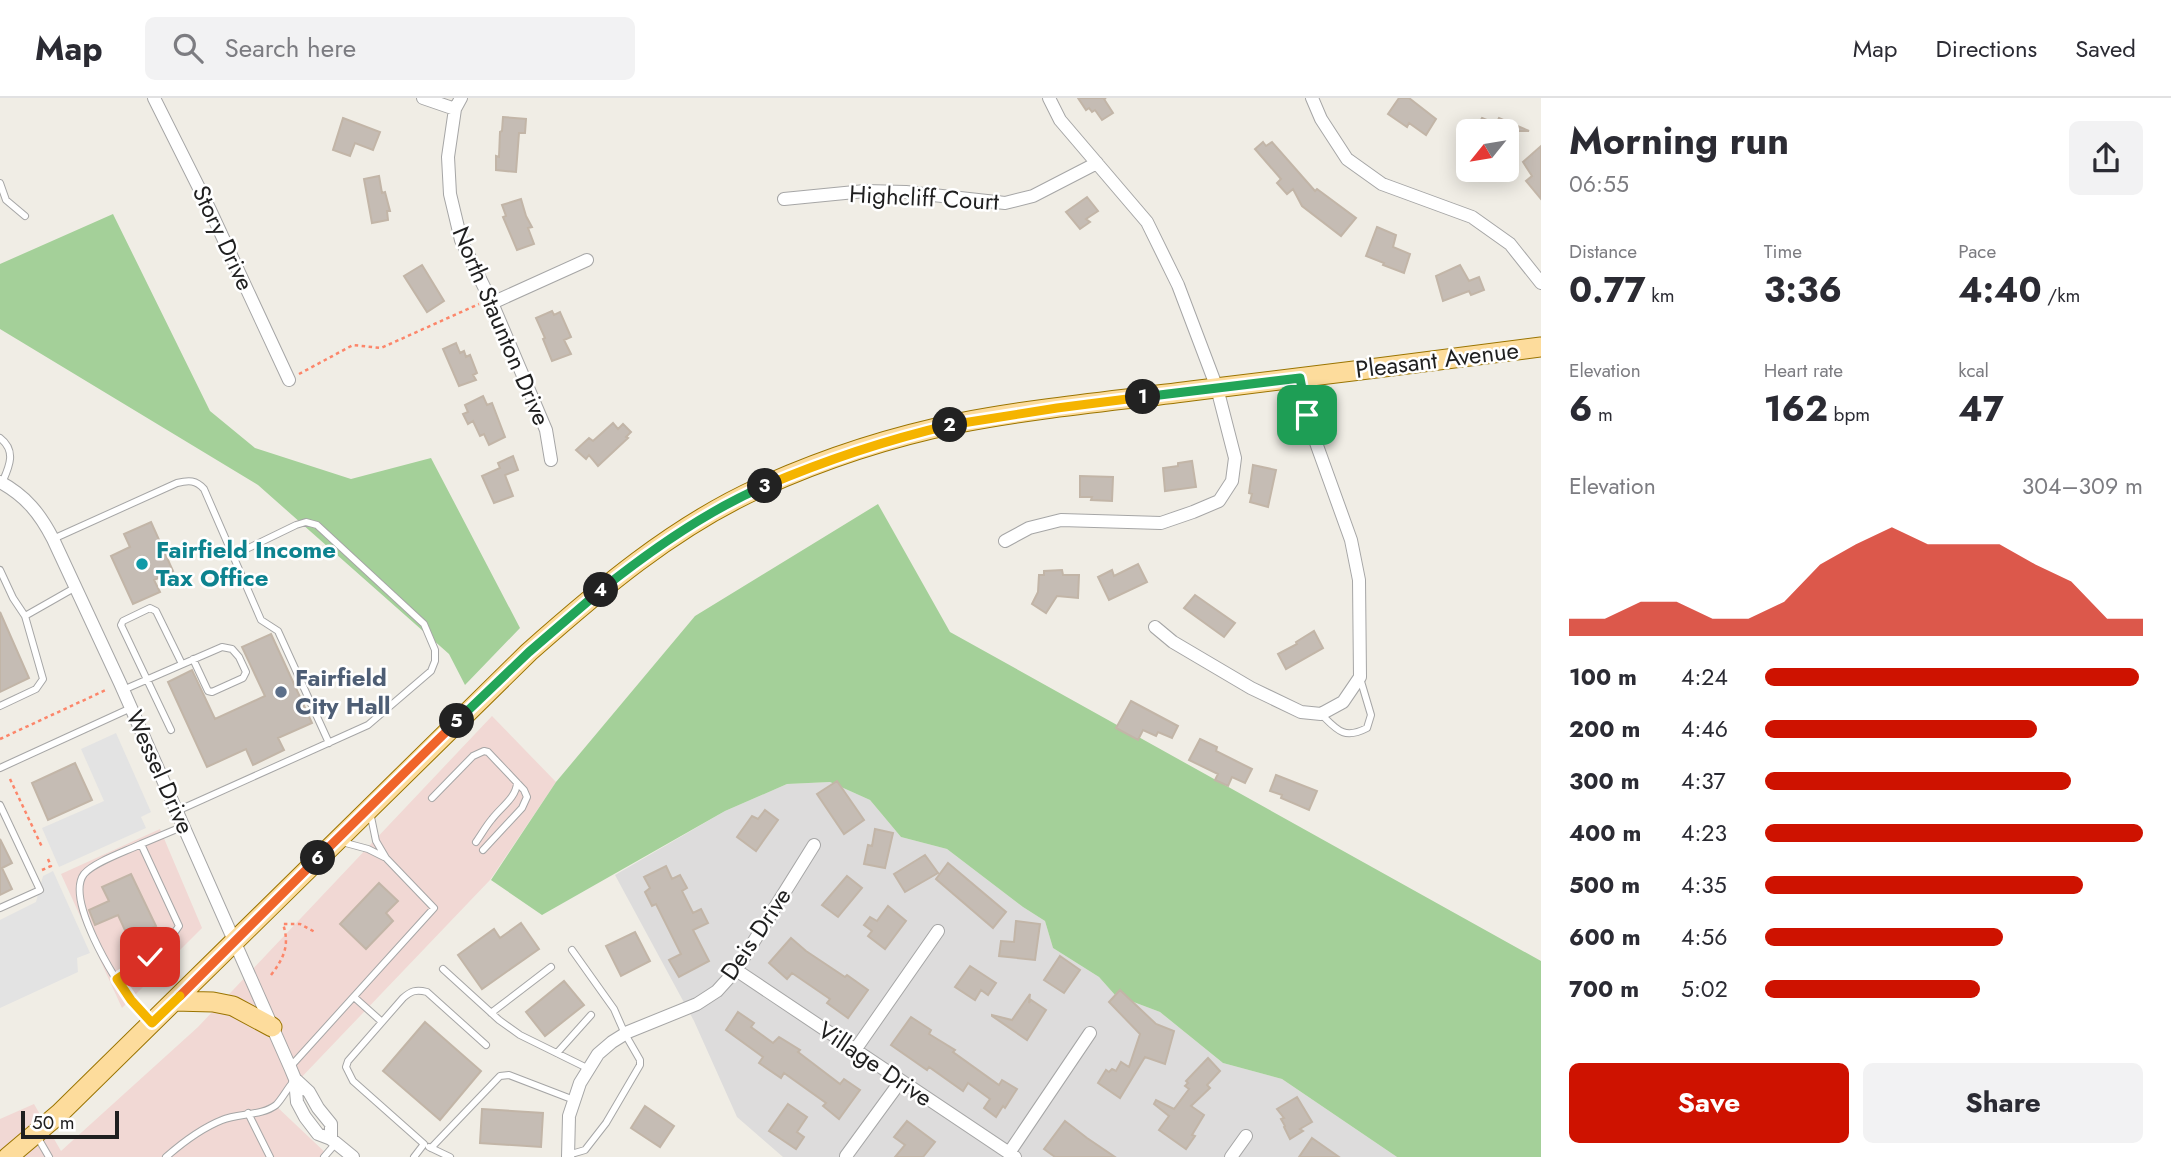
<!DOCTYPE html>
<meta charset="utf-8">
<style>
:root{--surface:#fff;--page:#f2f2f3;--text:#2b2b33;--muted:#7c7c81;--line:#e1e1e2;--accent:#ce1200}
body{margin:0;font-family:Jost,sans-serif;background:var(--page);color:var(--text);height:100vh;display:flex;flex-direction:column;font-size:26px;white-space:nowrap}
*{box-sizing:border-box;margin:0}
p{font-size:23px;color:var(--muted)}
.icon{flex:none;width:38px;height:38px;fill:none;stroke:currentColor;stroke-width:2;stroke-linecap:round;stroke-linejoin:round}
.map{position:relative;flex:1;overflow:hidden}
.side{display:flex;flex-direction:column;background:var(--surface);width:630px}
.side>*{flex:none}
.needle{width:46px;rotate:240deg}
.buttons{position:absolute;left:1456px;top:21px;display:grid;gap:14px}
.buttons a{display:grid;place-items:center;width:63px;height:63px;border-radius:10px;background:var(--surface);box-shadow:0 4px 18px #0003;font-size:35px}
.scale{position:absolute;left:21px;bottom:18px;width:98px;box-sizing:border-box;padding-left:7px;border:4px solid #1f1f1f;border-top:0;font-size:19px;line-height:24px;white-space:nowrap;color:#1f1f1f;-webkit-text-stroke:5px #fff;paint-order:stroke}
.pin{position:absolute;display:grid;place-items:center;width:60px;height:60px;color:#fff;margin:-30px;border-radius:14px;box-shadow:0 4px 10px #0006}
.km{position:absolute;width:35px;height:35px;margin:-18px;border-radius:50%;background:#222;color:#fff;font-size:19px;line-height:35px;text-align:center}
.round{display:grid;place-items:center;flex:none;width:74px;height:74px;border-radius:10px;background:var(--page)}
.head{display:flex;align-items:center;justify-content:space-between;height:119px;padding:0 28px}
h1{font-size:38px;font-weight:700;line-height:52px}
.figures{display:grid;grid-template-columns:repeat(3,1fr);gap:10px;height:119px;padding:7px 28px}
.figures div{display:grid;align-content:center}
.figures b{font-size:35px;font-weight:700}
.figures small{font-size:19px;font-weight:400}
.figures p{font-size:19px}
.chart{height:196px;padding:14px 28px}
.chart p{display:flex;justify-content:space-between}
.chart svg{width:100%;height:126px;margin-top:7px;fill:var(--accent);opacity:.7}
.action{display:flex;gap:14px;margin-top:auto;padding:14px 28px}
.action a{flex:1;height:80px;border-radius:10px;background:var(--accent);color:#fff;font-size:28px;font-weight:700;line-height:80px;text-align:center}
.action a+a{background:var(--page);color:var(--text)}
ul{padding:0 28px;list-style:none;font-size:23px}
li{display:grid;grid-template-columns:112px 84px 1fr;align-items:center;height:52px}
li i{height:18px;border-radius:9px;background:var(--accent)}
header{display:flex;align-items:center;gap:42px;box-sizing:border-box;height:98px;padding:0 35px;background:var(--surface);border-bottom:2px solid var(--line)}
header strong{font-size:33px}
nav{display:flex;gap:38px;margin-inline-start:auto;font-size:24px}
.search{width:490px;height:63px;background:var(--page);display:flex;align-items:center;gap:18px;box-sizing:border-box;padding:0 24px;border-radius:10px;color:var(--muted);font-size:26px}
main{display:flex;flex:1;min-height:0}
.map>svg:first-child{display:block}
</style>
<header>
<strong>Map</strong>
<div class="search"><svg class="icon" aria-label="search" viewBox="0 0 24 24"><circle cx="10" cy="10" r="6"/><path d="M15 15l6 6"/></svg>Search here</div>
<nav><a>Map</a><a>Directions</a><a>Saved</a></nav>
</header>
<main>
<div class="map">
<svg width="1541" height="1059" viewBox="0 0 1541 1059">
<rect width="100%" height="100%" fill="#f0ede5"/>
<path fill="#dddcdc" d="M830,684L870,702L901,739L947,751L1023,809L1045,823L1053,850L1099,879L1115,897L1160,914L1223,965L1282,981L1397,1059H783L737,1019L694,923L615,777L725,713L787,686Z"/>
<path fill="#f1d8d4" d="M492,618L556,684L490,782L275,1007L330,1059H0V1021L34,1006L61,1053L198,929Z
M160,731L202,830L122,910L61,776Z"/>
<path fill="#a4d099" d="M113,116L210,313L255,350L351,381L431,360L520,530L465,587L449,556L258,387L0,231V166Z
M878,406L950,534L1541,863V1059H1397L1282,981L1223,965L1160,914L1115,897L1099,879L1053,850L1045,823L1023,809L947,751L901,739L870,702L830,684L787,686L725,713L542,817L491,782L556,684L695,518Z"/>
<path fill="#e3e3e3" d="M116,635L151,714L141,719L146,730L59,769L42,730L104,703L81,651Z
M53,773L90,855L77,860L78,874L0,910V822L36,804L43,778Z"/>
<path fill="#c5bcb4" stroke="#c2b5a7" stroke-width="2" d="M1078,0H1106L1104,1L1113,15L1102,22L1095,12L1092,14L1089,10L1086,12Z
M1399,0H1409L1436,21L1426,37L1409,25L1407,29L1388,16Z
M503,19L526,21L525,35H519L516,74L496,72V58L499,59L500,34L502,33Z
M343,20L380,34L373,52L355,45L350,58L333,52Z
M1482,20L1496,26L1499,20L1529,33H1475Z
M1263,44L1266,48L1272,44L1315,93L1317,91L1356,120L1341,138L1302,108L1293,91L1287,96L1277,85L1281,81L1255,51Z
M1541,48V101L1526,83L1532,78L1523,64Z
M379,78L382,95L385,94L390,113H387L388,122L372,125L364,81Z
M1087,99L1098,113L1086,121L1090,124L1080,131L1066,114Z
M521,101L526,118L532,129L528,130L534,146L517,152L503,119L506,118L502,107Z
M1377,129L1396,137L1393,149L1410,156L1404,175L1383,167L1384,165L1366,158Z
M422,167L444,203L427,214L404,178Z
M1460,167L1469,183L1479,179L1484,192L1471,197L1469,193L1443,203L1436,178Z
M552,213L554,217L560,214L571,239L564,242L571,256L552,263L543,241L545,240L536,220Z
M456,245L460,255L464,253L466,259L470,257L477,275L473,277L476,282L459,288L443,251Z
M483,298L487,307L492,305L505,339L489,347L484,336L480,338L473,323L468,326L463,316L468,314L465,307Z
M613,325L618,331L623,326L631,334L626,339L628,340L598,368L589,357L586,361L576,352L589,340L593,343Z
M513,358L518,372L505,377L513,398L494,405L482,378L500,370L498,365Z
M1192,363L1196,389L1165,393L1163,370L1178,368V365Z
M1253,367L1276,372L1268,409L1250,404L1252,396L1249,395Z
M1080,378L1113,379L1112,403L1091,402L1092,399H1080Z
M151,424L173,473L154,482L160,494L133,506L111,458L130,449L124,436Z
M1138,466L1147,484L1109,502L1098,479L1112,472L1114,478Z
M1062,472L1063,477H1079L1078,500L1057,498L1046,515L1032,506L1038,494L1039,477H1044V473Z
M1195,497L1235,525L1224,539L1184,510Z
M0,514L29,580L0,594Z
M1314,533L1323,550L1286,571L1278,556L1297,546L1296,544Z
M271,536L312,625L278,640L284,652L253,667L246,651L207,669L168,584L192,572L215,621L265,598L242,549Z
M1131,603L1178,628L1172,640L1158,634L1156,638L1143,632L1138,642L1116,630Z
M1200,641L1217,649L1216,653L1252,671L1245,685L1232,679L1228,688L1215,682L1218,676L1189,662Z
M75,665L92,702L48,722L32,685Z
M1276,677L1317,693L1309,712L1281,700L1282,697L1270,693Z
M837,683L864,722L844,736L817,696Z
M765,712L778,722L756,753L737,739L752,718L758,721Z
M875,731L893,735L885,770L864,766L868,747L872,748Z
M0,741L12,765L2,770L12,791L0,797Z
M925,757L938,775L905,794L894,776Z
M948,765L1006,814L993,830L936,781Z
M666,768L672,781L680,777L687,790L682,793L693,815L701,811L708,825L693,832L709,863L679,879L669,862L681,856L656,806L652,808L645,794L650,790L644,779Z
M131,776L156,828L129,841L118,817L95,827L89,812L109,803L102,789Z
M847,778L862,790L838,819L822,807Z
M379,785L398,803L386,815L393,823L366,851L340,826Z
M888,808L906,823L885,851L868,838L872,833L864,827L870,819L877,823Z
M1016,823L1040,826L1035,862L999,858L1001,843L1014,844Z
M521,825L539,851L482,891L458,857L494,831L500,840Z
M635,834L650,863L621,878L606,848Z
M791,840L806,853L845,879L847,877L868,892L848,920L827,905L830,901L792,875L787,881L769,865Z
M1060,858L1080,872L1064,895L1044,882Z
M970,868L996,885L988,897L981,892L975,902L955,889Z
M564,883L584,907L545,938L526,914Z
M1120,892L1156,926L1174,933L1165,966L1145,959L1120,1000L1098,985L1106,972L1109,974L1112,971L1116,973L1121,964L1129,969L1140,936L1109,904Z
M1030,896L1029,905L1031,902L1046,912L1027,942L992,918V917L1012,922Z
M738,914L754,925L751,929L773,945L779,939L800,952L798,954L840,986L844,981L860,992L839,1021L823,1008L826,1005L784,975L781,980L759,965L763,959L726,932Z
M911,919L931,932L929,936L955,952L953,954L999,987L1002,982L1017,991L1005,1010L1003,1008L996,1019L984,1010L990,1001L968,985L963,993L929,969L927,972L891,947Z
M425,924L481,973L440,1022L383,973Z
M1208,960L1220,973L1207,987L1210,990L1191,1008L1204,1017L1192,1037L1195,1038L1186,1051L1159,1032L1169,1018L1154,1006L1156,1002L1174,1011L1189,991L1185,988L1188,985L1186,983Z
M1297,999L1312,1024L1300,1031L1303,1033L1290,1041L1284,1029L1285,1028L1281,1021L1284,1020L1277,1011Z
M788,1006L807,1019L797,1034L804,1039L796,1051L769,1033Z
M645,1008L674,1028L660,1049L631,1030Z
M482,1011L543,1015L541,1049L480,1045Z
M907,1023L935,1044L923,1059H895L905,1047L894,1039Z
M1065,1023L1087,1040L1115,1059H1055L1044,1051Z
M1312,1040L1339,1059H1299Z"/>
<g fill="none" stroke-linecap="round" stroke-linejoin="round">
<defs>
<path id="service" d="M0,85L6,102L25,118
M0,340C17,353 9,369 2,385
M53,441L177,385C189,382 196,382 204,391L261,522L278,533L329,645
M0,472L13,500L25,518
M123,592L222,549L232,551L239,559L246,574L243,580L212,594L208,593L193,561
M0,608L36,591L43,581L25,518L76,489
M1321,616C1337,632 1344,642 1367,630L1371,617L1360,580
M171,632L121,527L123,523L150,510L156,513L182,566
M0,670L131,610
M432,700L473,658L484,653L488,654L524,692L527,699L522,710L483,752
M0,707L40,792L0,810
M177,713L368,627L431,573L435,563V552L424,526L317,427L306,424L296,427L234,457
M342,744L368,751L384,759
M476,744C481,737 486,728 492,721C501,709 516,700 517,685
M141,746C127,753 94,764 84,776C65,801 114,881 131,903C136,909 143,916 149,922
M443,871L499,922L520,937L589,971
M116,881C141,866 163,854 179,828L141,746L184,728
M354,899L382,924
M491,915L551,869
M557,955L591,917
M291,968L434,810L386,760L376,743L370,714
M248,1015L270,1059
M38,1040L49,1059
M429,1049L450,1059
M431,1050L500,978L509,977L574,1002
M568,1057L585,1052L606,1025L640,967V962L625,936L614,911L572,852
M166,1059C182,1045 202,1030 222,1022C238,1015 262,1018 276,1007C282,1001 287,991 293,984
M324,1059L336,1045
M414,1059L424,1046L353,983L346,969L348,963L403,900C411,893 416,891 427,894L486,947"/>
<path id="minor" d="M154,0L210,112L289,282
M423,0L455,11
M461,0L455,11L448,59L450,96L461,142L492,205L546,332L551,362
M1312,0L1321,21L1347,61L1382,86L1472,119L1510,146L1541,185
M784,101L865,93L906,94L1005,105L1033,98L1097,65
M492,205L587,162
M0,384C26,398 40,416 53,441L120,585L290,969L295,981L297,1004L305,1019L318,1036L331,1041L353,1059
M1005,443L1029,430L1061,422L1161,425L1193,414L1219,403L1232,383L1235,360L1217,290L1178,187L1147,124L1060,22L1049,0
M1155,529L1173,544L1251,590L1301,614L1321,616L1343,604L1360,579L1359,482L1351,442L1306,317L1300,280
M736,872L1015,1059
M855,952L938,833
M295,981L309,994L318,1010L331,1026V1041
M1009,1055L1090,935
M846,1058L900,984
M568,1059L569,1018L580,985L598,956L612,944L628,934L697,906L717,893L736,872L814,747
M1231,1059L1246,1038"/>
<path id="primary" d="M174,903L213,904L233,908L272,929
M8,1059L60,1015L529,554C599,492 673,429 759,390C823,361 890,339 959,325C1036,310 1114,303 1191,293C1308,279 1424,264 1541,249"/>
</defs>
<use href="#service" stroke="#a6a6a6" stroke-width="8"/>
<use href="#minor" stroke="#a6a6a6" stroke-width="14"/>
<use href="#primary" stroke="#9a7400" stroke-width="21"/>
<path stroke="#fc866a" stroke-width="2.5" stroke-dasharray="3.5 3.5" stroke-linecap="butt" d="M299,276L353,247L381,250L479,206
M0,641L108,591
M10,681L42,749
M42,772L51,768L48,761
M271,877C284,860 290,847 283,826H300L315,834"/>
<use href="#service" stroke="#fff" stroke-width="6"/>
<use href="#minor" stroke="#fff" stroke-width="12"/>
<use href="#primary" stroke="#fddc9c" stroke-width="19"/>
</g>
<g fill="none" stroke-linecap="round" stroke-linejoin="round">
<defs>
<path id="split-1" d="M1143,299L1300,280L1307,317"/>
<path id="split-2" d="M950,327L1057,310L1143,299"/>
<path id="split-3" d="M765,388C826,362 886,342 950,327"/>
<path id="split-4" d="M601,492C651,452 706,413 765,388"/>
<path id="split-5" d="M457,623L529,554L601,492"/>
<path id="split-6" d="M318,760L457,623"/>
<path id="split-7" d="M180,898L318,760"/>
<path id="split-8" d="M150,859L117,881L131,902L152,925L180,898"/>
</defs>
<use href="#split-1" stroke="#fff" stroke-width="14"/>
<use href="#split-2" stroke="#fff" stroke-width="14"/>
<use href="#split-3" stroke="#fff" stroke-width="14"/>
<use href="#split-4" stroke="#fff" stroke-width="14"/>
<use href="#split-5" stroke="#fff" stroke-width="14"/>
<use href="#split-6" stroke="#fff" stroke-width="14"/>
<use href="#split-7" stroke="#fff" stroke-width="14"/>
<use href="#split-8" stroke="#fff" stroke-width="14"/>
<use href="#split-1" stroke="#22a559" stroke-width="9"/>
<use href="#split-2" stroke="#f5b400" stroke-width="9"/>
<use href="#split-3" stroke="#f5b400" stroke-width="9"/>
<use href="#split-4" stroke="#22a559" stroke-width="9"/>
<use href="#split-5" stroke="#22a559" stroke-width="9"/>
<use href="#split-6" stroke="#f0652b" stroke-width="9"/>
<use href="#split-7" stroke="#f0652b" stroke-width="9"/>
<use href="#split-8" stroke="#f5b400" stroke-width="9"/>
</g>
<circle fill="#0f9aa8" stroke="#fff" stroke-width="2.5" cx="142" cy="466" r="7"/>
<circle fill="#5c6f8a" stroke="#fff" stroke-width="2.5" cx="281" cy="594" r="7"/>
<g text-anchor="middle" stroke-width="5" stroke-linejoin="round" paint-order="stroke">
<g font-size="24" fill="#1f1f1f" stroke="#fff">
<text transform="translate(924 100) rotate(3)" y="8">Highcliff Court</text>
<text transform="translate(223 140) rotate(65)" y="8">Story Drive</text>
<text transform="translate(501 228) rotate(67)" y="8">North Staunton Drive</text>
<text transform="translate(1437 262) rotate(-7)" y="8">Pleasant Avenue</text>
<text transform="translate(160 674) rotate(66)" y="8">Wessel Drive</text>
<text transform="translate(756 836) rotate(-56)" y="8">Deis Drive</text>
<text transform="translate(875 966) rotate(34)" y="8">Village Drive</text>
</g>
<g font-size="24" font-weight="bold" fill="#0d838f" stroke="#fff" text-anchor="start">
<text x="156" y="460">Fairfield Income<tspan x="156" dy="28">Tax Office</tspan></text>
</g>
<g font-size="24" font-weight="bold" fill="#4e5e75" stroke="#fff" text-anchor="start">
<text x="295" y="588">Fairfield<tspan x="295" dy="28">City Hall</tspan></text>
</g>
</g>
</svg>
<div class="buttons">
<a><svg class="needle" viewBox="-14 -14 28 28"><path d="M0-13l5 13h-10z" fill="#e53935"/><path d="M0 13l5-13h-10z" fill="#7c7c81"/></svg></a>
</div>
<div class="scale">50 m</div>
<div class="pin" style="left:1307px;top:317px;background:#1e9e55"><svg class="icon" aria-label="arrive" viewBox="0 0 24 24"><path d="M6 21V4h12l-3 4 3 4H6"/></svg></div>
<div class="pin" style="left:150px;top:859px;background:#d93025"><svg class="icon" aria-label="check" viewBox="0 0 24 24"><path d="M5 12l5 5 9-10"/></svg></div>
<b class="km" style="left:1143px;top:299px">1</b>
<b class="km" style="left:950px;top:327px">2</b>
<b class="km" style="left:765px;top:388px">3</b>
<b class="km" style="left:601px;top:492px">4</b>
<b class="km" style="left:457px;top:623px">5</b>
<b class="km" style="left:318px;top:760px">6</b>
</div>
<section class="side">
<div class="head"><div><h1>Morning run</h1><p>06:55</p></div><a class="round"><svg class="icon" aria-label="share" viewBox="0 0 24 24"><path d="M12 15V3M7 8l5-5 5 5M5 13v7h14v-7"/></svg></a></div>
<div class="figures">
<div><p>Distance</p><b>0.77<small> km</small></b></div>
<div><p>Time</p><b>3:36</b></div>
<div><p>Pace</p><b>4:40<small> /km</small></b></div>
</div>
<div class="figures">
<div><p>Elevation</p><b>6<small> m</small></b></div>
<div><p>Heart rate</p><b>162<small> bpm</small></b></div>
<div><p>kcal</p><b>47</b></div>
</div>
<div class="chart"><p><span>Elevation</span>304–309 m</p>
<svg viewBox="0 0 160 44" preserveAspectRatio="none"><path d="M0 44V38L10 38L20 32L30 32L40 38L50 38L60 32L70 19L80 12L90 6L100 12L110 12L120 12L130 19L140 25L150 38L160 38V44z"/></svg>
</div>
<ul>
<li><b>100 m</b>4:24<i style="width:99%"></i></li>
<li><b>200 m</b>4:46<i style="width:72%"></i></li>
<li><b>300 m</b>4:37<i style="width:81%"></i></li>
<li><b>400 m</b>4:23<i style="width:100%"></i></li>
<li><b>500 m</b>4:35<i style="width:84%"></i></li>
<li><b>600 m</b>4:56<i style="width:63%"></i></li>
<li><b>700 m</b>5:02<i style="width:57%"></i></li>
</ul>
<div class="action"><a>Save</a><a>Share</a></div>
</section>
</main>
